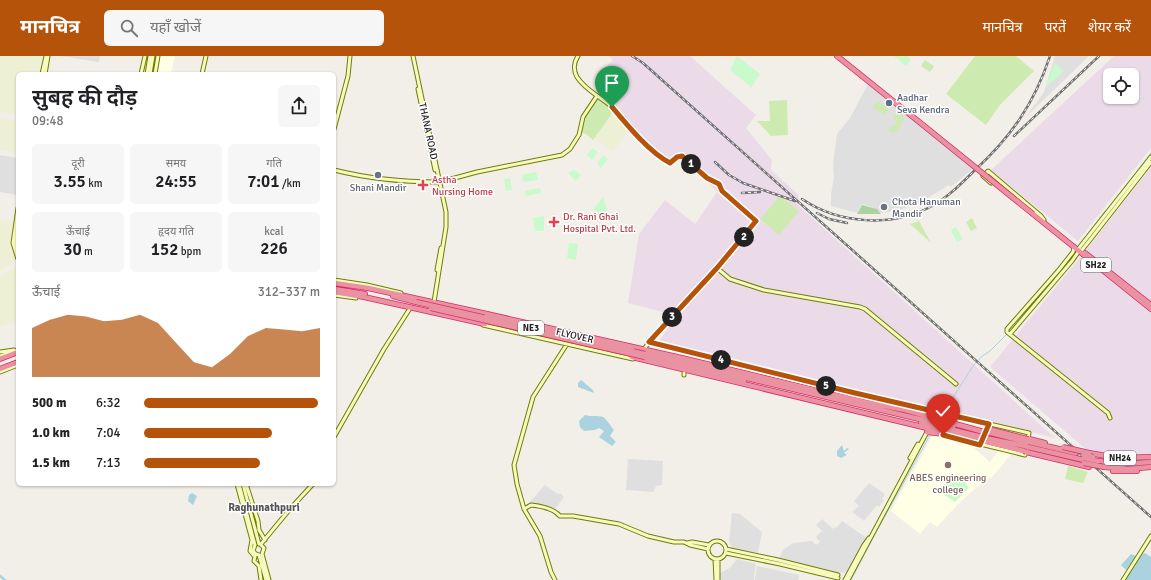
<!DOCTYPE html>
<html lang="hi">
<meta charset="utf-8">
<style>
:root{--surface:#fff;--page:#f6f6f6;--text:#202124;--muted:#757577;--accent:#b45309}
body{margin:0;font-family:Signika,"Noto Sans Devanagari",sans-serif;background:var(--page);color:var(--text);height:100vh;display:flex;flex-direction:column;font-size:15px;white-space:nowrap}
*{box-sizing:border-box;margin:0}
p{font-size:13px;color:var(--muted)}
.icon{flex:none;width:22px;height:22px;fill:none;stroke:currentColor;stroke-width:2;stroke-linecap:round;stroke-linejoin:round}
.map{position:relative;flex:1;overflow:hidden}
.side{position:absolute;left:16px;top:16px;width:320px;height:414px;display:flex;flex-direction:column;background:var(--surface);border-radius:6px;box-shadow:0 1px 3px #0004}
.side>*{flex:none}
.buttons{position:absolute;left:1103px;top:12px;display:grid;gap:8px}
.buttons a{display:grid;place-items:center;width:36px;height:36px;border-radius:6px;background:var(--surface);box-shadow:0 1px 3px #0004;font-size:20px}
.pin{position:absolute;display:grid;place-items:center;width:34px;height:34px;color:#fff;margin:-41px -17px;border-radius:50% 50% 50% 0;rotate:-45deg;box-shadow:0 0 4px #0007}
.pin .icon{rotate:45deg}
.km{position:absolute;width:20px;height:20px;margin:-10px;border-radius:50%;background:#222;color:#fff;font-size:11px;line-height:20px;text-align:center}
.round{display:grid;place-items:center;flex:none;width:42px;height:42px;border-radius:6px;background:var(--page)}
.head{display:flex;align-items:center;justify-content:space-between;height:68px;padding:0 16px}
h1{font-size:22px;font-weight:600;line-height:30px}
.stats{display:grid;grid-template-columns:repeat(3,1fr);gap:6px;height:68px;padding:4px 16px}
.stats div{display:grid;align-content:center;border-radius:6px;background:var(--page);text-align:center}
.stats b{font-size:17px;font-weight:600}
.stats small{font-size:11px;font-weight:400}
.stats p{font-size:11px}
.chart{height:112px;padding:8px 16px}
.chart p{display:flex;justify-content:space-between}
.chart svg{width:100%;height:72px;margin-top:4px;fill:var(--accent);opacity:.7}
ul{padding:0 16px;list-style:none;font-size:13px}
li{display:grid;grid-template-columns:64px 48px 1fr;align-items:center;height:30px}
li i{height:10px;border-radius:5px;background:var(--accent)}
header{display:flex;align-items:center;gap:24px;box-sizing:border-box;height:56px;padding:0 20px;background:var(--accent);color:#fff}
header strong{font-size:19px}
nav{display:flex;gap:22px;margin-inline-start:auto;font-size:14px}
.search{width:280px;height:36px;background:var(--page);display:flex;align-items:center;gap:10px;box-sizing:border-box;padding:0 14px;border-radius:6px;color:var(--muted);font-size:15px}
.map>svg:first-child{display:block}
</style>
<header>
<strong>मानचित्र</strong>
<div class="search"><svg class="icon" aria-label="search" viewBox="0 0 24 24"><circle cx="10" cy="10" r="6"/><path d="M15 15l6 6"/></svg>यहाँ खोजें</div>
<nav><a>मानचित्र</a><a>परतें</a><a>शेयर करें</a></nav>
</header>
<div class="map">
<svg width="1151" height="524" viewBox="0 0 1151 524">
<rect width="100%" height="100%" fill="#f2efe9"/>
<path fill="#e0dfdf" d="M60,0H100L99,6Z
M1055,0H1089L1025,62L1044,36Z
M869,26L974,112L951,131L949,129L923,145L900,154L881,157L877,153L862,148L857,157L831,150V138L834,121L833,108L837,78L850,62Z
M0,99L18,102V139L0,136Z
M628,403L663,405L662,429L656,430L653,436L626,434Z
M869,427L885,438L882,443L884,444L879,451L877,449L864,465L852,456L859,450L854,445Z
M545,429L556,437L559,438L560,437L564,441L555,453L529,447Z
M732,457L740,458L762,476L758,497L732,492L729,485Z
M822,463L833,473L835,471L836,472L842,465L867,482L847,516L843,517L779,503L783,494L793,487L812,485L816,489L820,486L816,481L822,475L816,469Z
M737,503L756,508L754,524H720V517L730,512Z
M757,510L799,519V521L798,524H755Z"/>
<path fill="#ebdbe8" fill-rule="evenodd" d="M609,0H690L756,59L746,72L772,104L771,113L772,115L799,139L798,149L1055,382L658,286L677,260L628,247L639,178L665,144L695,168L717,136L683,101H678L671,109L657,97L615,51L618,41L597,20L613,4Z
M1114,0H1151V92L1078,185L991,114ZM1110,19H1132V41H1110Z
M1151,111V399L1144,401L1089,396L990,311L1087,193Z"/>
<path fill="#ffffe5" d="M159,0H175L171,18H156Z
M933,379L967,386L990,406L999,394L1012,397L993,420L978,430L957,449L937,471L930,466L920,478L891,455Z"/>
<path fill="#eef0d5" d="M0,0H42L39,18H18V58L0,55Z
M614,55L630,73L613,96L594,82Z
M0,62L18,65V97L0,94Z
M0,163L14,165L10,187L16,204L0,215Z
M17,211L18,265L0,271V221L6,216Z"/>
<path fill="#cdebb0" d="M975,0H1016L1034,15L1000,49L986,69L946,38Z
M925,4L934,10L930,16L921,10Z
M597,41L614,55L593,84L586,78L580,76L582,64Z
M787,44L788,79L771,80L757,65H770L769,45Z
M878,45L888,53L886,59L872,52Z
M899,56L903,58V62L904,63L900,68L901,69L898,75H895L893,79V77L888,75L892,69L894,70L897,66L893,63L894,58L897,59Z
M780,140L799,155L779,179L760,163Z
M972,162L977,172L971,175L966,166Z
M919,165L931,187L910,168Z
M1068,410L1088,416L1083,427L1065,423Z"/>
<path fill="#add19e" d="M862,149L877,153L881,158H857Z"/>
<path fill="#c8facc" d="M737,0L760,18L751,31L730,14Z
M894,0H907L911,3L906,10Z
M1055,7L1064,15L1045,32Z
M593,92L598,96L592,104L587,99Z
M603,99L608,103L601,112L597,108Z
M574,114L581,119L576,125L568,117Z
M536,116L538,124L523,126L522,119Z
M510,122L512,134L506,135L504,123Z
M540,132L541,137L526,140L525,135Z
M603,141L608,157L593,156L594,152Z
M544,160V175H535L533,162Z
M956,171L963,183L957,186L951,174Z
M569,187L578,188L576,204L567,202Z
M950,420L964,425L969,432L955,446L942,437L945,434L942,431Z"/>
<path fill="#aad3df" d="M581,324L593,334L594,337L578,331V327Z
M585,359C591,361 598,359 603,361C607,363 611,371 614,374L610,380L616,386L612,390L599,381L604,375L599,372L595,374L584,375L580,371L579,365Z
M842,389L844,395L847,392L849,393L844,397L847,399L841,402L837,400V395Z
M192,437L197,440L193,449L188,445L189,439Z
M1145,497L1151,501V524H1126V522L1141,499Z
M1131,498L1136,500L1126,514L1121,509Z"/>
<g fill="none" stroke-linecap="round" stroke-linejoin="round">
<path stroke="#aad3df" stroke-width="1" d="M1137,115L1151,97
M1107,154L1134,119
M1079,190L1105,155
M944,356L973,310L981,301L990,295L1012,273L1048,231
M851,524L874,480L930,379"/>
<path stroke="#aad3df" stroke-width="2" d="M153,18L156,0"/>
<path stroke="#aad3df" stroke-width="2.5" d="M0,520L5,524"/>
<defs>
<path id="secondary" d="M413,0L446,156V171L434,246
M578,0C574,6 573,14 577,21C585,34 601,41 612,51C631,70 646,95 670,107L677,101L682,100L707,121L719,128L722,135L756,165L717,212
M42,18L46,0
M45,18L48,0
M141,18L145,0
M147,18L150,0
M150,18L153,0
M155,18L158,0
M202,18L206,0
M418,33L435,114
M334,73L348,20L350,0
M579,79L583,61L597,40
M334,114C370,123 400,126 438,126
M440,126L477,116L562,99L570,93L579,79
M991,127L983,120L988,115L1041,160L1044,164
M18,152L13,187L18,203
M18,173L16,187L18,195
M1074,191L1073,196L1058,215L1007,273V276L1108,357L1110,362
M1079,195L1082,194L1090,184L1151,106
M437,214L441,192
M334,224L367,229L401,237
M334,239L356,242
M483,269L633,303
M1010,278L1072,205L1079,195V192L1151,101
M649,286L855,337L1029,377L1028,383
M645,292L651,283L717,212L730,223L764,234L860,251L865,253L956,328
M0,296L14,294
M0,300L18,294
M0,316L18,309
M684,319V317
M943,379L1025,399L1027,389
M334,381L384,293L409,254
M910,402L918,388
M237,428L252,484L250,495L255,501
M239,428L255,489
M243,428L259,488
M246,428L258,465L259,474L265,484
M524,453L531,449C541,450 553,452 560,460H573L619,468L648,480L674,486H684L690,489L708,493
M708 494a9 9 0 1 1 18 0a9 9 0 1 1-18 0Z
M687,487L692,486L709,489
M260,488L264,492L262,498L269,524
M261,488L290,453L313,428
M255,489L253,495L256,498L259,499L266,524
M726,493L778,504L838,519
M726,497L780,508L838,522
M255,500L254,505L259,510L261,524
M715,503L716,524
M555,524L551,516L540,480L524,453L517,428L514,409L533,341L567,288
M718,524V503
M845,524L864,489L869,482
M848,524L927,376
M1123,524L1151,480"/>
<path id="highway" d="M837,0L923,69
M1033,158L1151,253
M1085,197L1151,249
M334,227L368,232L487,258
M334,233L365,238
M334,236L364,241L485,268
M393,240L416,246
M633,291L686,303L864,346L905,354L984,376
M645,298L953,371
M632,301L981,385
M645,301L744,325
M0,303L18,296
M0,313L18,306
M921,366L982,381
M988,373L1027,383
M927,376L944,378
M987,376L1026,386
M985,382L1025,390
M1029,383L1045,387
M983,385L1024,395
M1029,386L1076,397
M1028,391L1084,404
M1026,396L1089,411
M1089,397L1119,402L1151,401
M1098,405L1123,408L1151,406
M1104,411L1128,413L1151,411
M1113,415H1137"/>
</defs>
<use href="#secondary" stroke="#707d05" stroke-width="5"/>
<use href="#highway" stroke="#dc2a67" stroke-width="6"/>
<use href="#secondary" stroke="#f7fabf" stroke-width="3"/>
<use href="#highway" stroke="#e892a2" stroke-width="4.5"/>
<defs>
<path id="rail" d="M632,0L643,7L1151,461
M1014,80L1099,0
M715,106L729,119L743,127L795,145
M742,137L760,136
M802,143C839,168 892,172 932,150C948,141 961,128 974,115C1011,81 1034,48 1050,0
M817,157L829,163L847,167"/>
</defs>
<use href="#rail" stroke="#707070" stroke-width="2.5"/>
<use href="#rail" stroke="#fff" stroke-width="1" stroke-dasharray="3" stroke-linecap="butt"/>
<defs>
<path id="highway-bridge" d="M923,69L1033,158
M416,246L645,298
M431,252L645,301
M487,258L633,291
M984,376H987
M982,381L985,382
M1027,383H1029
M981,385H983
M1026,386H1029
M1025,390L1028,391
M1063,391L1089,397
M1024,395L1026,396
M1084,398L1093,401
M1084,402L1098,405
M1084,407L1104,411"/>
</defs>
<use href="#highway-bridge" stroke="#dc2a67" stroke-width="6" stroke-linecap="butt"/>
<use href="#highway-bridge" stroke="#e892a2" stroke-width="4.5"/>
</g>
<g fill="none" stroke-linecap="round" stroke-linejoin="round">
<defs>
<path id="route" d="M612,51C627,69 650,97 670,107L677,101L682,100L707,122L719,128L722,135L756,165L717,212L649,286L855,337L989,368L980,389L943,379"/>
</defs>
<use href="#route" stroke="#fff" stroke-width="8"/>
<use href="#route" stroke="#b45309" stroke-width="5"/>
</g>
<circle fill="#5c6f8a" stroke="#fff" stroke-width="1.5" cx="889" cy="47" r="4"/>
<g fill="#6b7280" stroke="#fff" stroke-width="1.5">
<circle cx="378" cy="119" r="4"/>
<circle cx="884" cy="151" r="4"/>
</g>
<g fill="#e0444e" stroke="#fff" stroke-width="1.5">
<path d="M421 123h4v4h4v4h-4v4h-4v-4h-4v-4h4z"/>
<path d="M552 160h4v4h4v4h-4v4h-4v-4h-4v-4h4z"/>
</g>
<circle fill="#8d6e63" stroke="#fff" stroke-width="1.5" cx="948" cy="409" r="4"/>
<g text-anchor="middle" stroke-width="3" stroke-linejoin="round" paint-order="stroke">
<g fill="#fff" stroke="#646464" stroke-width="1">
<rect x="1081" y="202" width="30" height="14" rx="3"/>
<rect x="518" y="265" width="26" height="14" rx="3"/>
<rect x="1104" y="395" width="32" height="14" rx="3"/>
</g>
<g font-size="9" font-weight="bold" fill="#222">
<text x="1096" y="212">SH22</text>
<text x="531" y="275">NE3</text>
<text x="1120" y="405">NH24</text>
</g>
<g font-size="10" fill="#4e5e75" stroke="#fff" text-anchor="start">
<text x="897" y="45">Aadhar<tspan x="897" dy="12">Seva Kendra</tspan></text>
</g>
<g font-size="10" fill="#222" stroke="#fff">
<text transform="translate(429 75) rotate(78)" y="4">THANA ROAD</text>
<text transform="translate(575 279) rotate(13)" y="4">FLYOVER</text>
</g>
<g font-size="10" fill="#be3a42" stroke="#fff" text-anchor="start">
<text x="432" y="127">Astha<tspan x="432" dy="12">Nursing Home</tspan></text>
<text x="563" y="164">Dr. Rani Ghai<tspan x="563" dy="12">Hospital Pvt. Ltd.</tspan></text>
</g>
<g font-size="10" fill="#5b616d" stroke="#fff">
<text x="378" y="135">Shani Mandir</text>
<text x="892" y="149" text-anchor="start">Chota Hanuman<tspan x="892" dy="12">Mandir</tspan></text>
</g>
<g font-size="10" fill="#785e54" stroke="#fff">
<text x="948" y="425">ABES engineering<tspan x="948" dy="12">college</tspan></text>
</g>
<g font-size="11" font-weight="bold" fill="#555" stroke="#fff">
<text x="264" y="455">Raghunathpuri</text>
</g>
</g>
</svg>
<div class="buttons">
<a><svg class="icon" aria-label="locate" viewBox="0 0 24 24"><circle cx="12" cy="12" r="6"/><path d="M12 2v4M12 18v4M2 12h4M18 12h4"/></svg></a>
</div>
<div class="pin" style="left:612px;top:51px;background:#1e9e55"><svg class="icon" aria-label="arrive" viewBox="0 0 24 24"><path d="M6 21V4h12l-3 4 3 4H6"/></svg></div>
<div class="pin" style="left:943px;top:379px;background:#d93025"><svg class="icon" aria-label="check" viewBox="0 0 24 24"><path d="M5 12l5 5 9-10"/></svg></div>
<b class="km" style="left:691px;top:108px">1</b>
<b class="km" style="left:744px;top:181px">2</b>
<b class="km" style="left:672px;top:261px">3</b>
<b class="km" style="left:721px;top:304px">4</b>
<b class="km" style="left:826px;top:330px">5</b>
<section class="side">
<div class="head"><div><h1>सुबह की दौड़</h1><p>09:48</p></div><a class="round"><svg class="icon" aria-label="share" viewBox="0 0 24 24"><path d="M12 15V3M7 8l5-5 5 5M5 13v7h14v-7"/></svg></a></div>
<div class="stats">
<div><p>दूरी</p><b>3.55<small> km</small></b></div>
<div><p>समय</p><b>24:55</b></div>
<div><p>गति</p><b>7:01<small> /km</small></b></div>
</div>
<div class="stats">
<div><p>ऊँचाई</p><b>30<small> m</small></b></div>
<div><p>हृदय गति</p><b>152<small> bpm</small></b></div>
<div><p>kcal</p><b>226</b></div>
</div>
<div class="chart"><p><span>ऊँचाई</span>312–337 m</p>
<svg viewBox="0 0 160 44" preserveAspectRatio="none"><path d="M0 44V14L10 9L20 6L30 7L40 10L50 9L60 6L70 11L80 23L90 35L100 38L110 30L120 19L130 14L140 15L150 16L160 14V44z"/></svg>
</div>
<ul>
<li><b>500 m</b>6:32<i style="width:99%"></i></li>
<li><b>1.0 km</b>7:04<i style="width:73%"></i></li>
<li><b>1.5 km</b>7:13<i style="width:66%"></i></li>
</ul>
</section>
</div>
